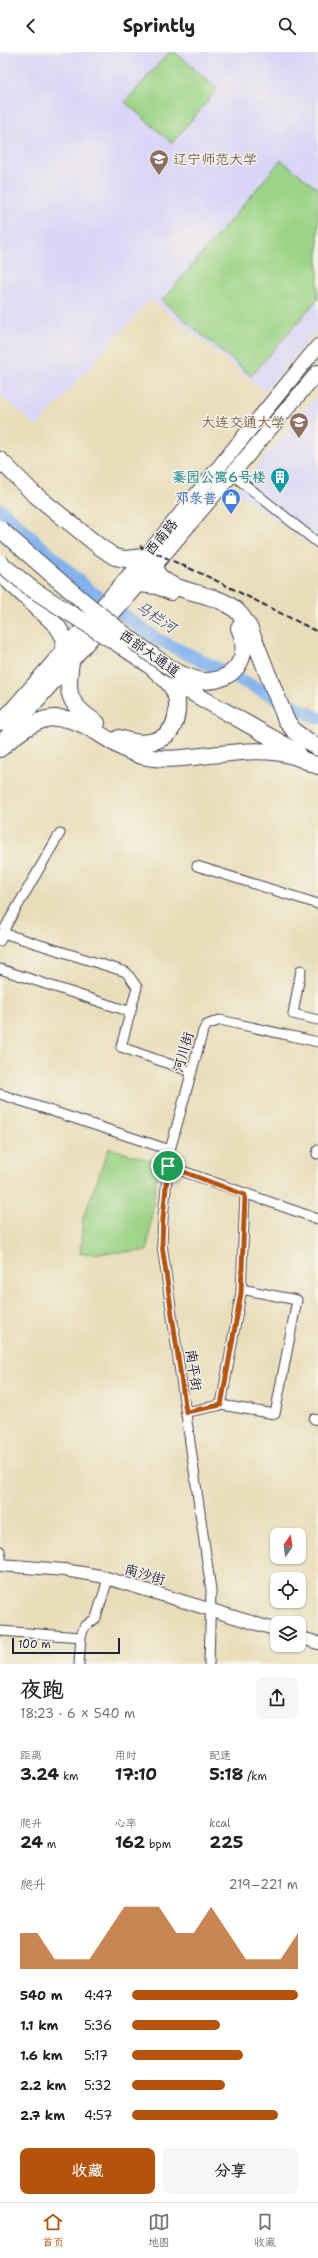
<!DOCTYPE html>
<html lang="zh">
<meta charset="utf-8">
<style>
:root{--surface:#fff;--page:#f6f6f6;--text:#202124;--muted:#757577;--line:#e0e0e0;--accent:#b45309}
body{margin:0;font-family:"Shantell Sans","LXGW WenKai TC",sans-serif;background:var(--page);color:var(--text);height:100vh;display:flex;flex-direction:column;font-size:15px;white-space:nowrap}
*{box-sizing:border-box;margin:0}
p{font-size:13px;color:var(--muted)}
.icon{flex:none;width:22px;height:22px;fill:none;stroke:currentColor;stroke-width:2;stroke-linecap:round;stroke-linejoin:round}
.map{position:relative;height:1612px;overflow:hidden}
.panel{display:flex;flex-direction:column;background:var(--surface);flex:1}
.panel>*{flex:none}
.needle{width:26px;rotate:13deg}
.fabs{position:absolute;left:270px;top:1476px;display:grid;gap:8px}
.fabs a{display:grid;place-items:center;width:36px;height:36px;border-radius:8px;background:var(--surface);box-shadow:0 1px 3px #0004;font-size:20px}
.scale{position:absolute;left:12px;bottom:10px;width:108px;box-sizing:border-box;padding-left:4px;border:2px solid #22223b;border-top:0;font-size:11px;line-height:14px;white-space:nowrap;color:#22223b;-webkit-text-stroke:3px #f7f3e8;paint-order:stroke}
.pin{position:absolute;display:grid;place-items:center;width:34px;height:34px;color:#fff;margin:-17px;border:2px solid #fff;border-radius:50%;box-shadow:0 1px 4px #0007}
.round{display:grid;place-items:center;flex:none;width:42px;height:42px;border-radius:8px;background:var(--page)}
.summary{display:flex;align-items:center;justify-content:space-between;height:68px;padding:0 20px}
h1{font-size:22px;font-weight:700;line-height:30px}
.stats{display:grid;grid-template-columns:repeat(3,1fr);gap:6px;height:68px;padding:4px 20px}
.stats div{display:grid;align-content:center}
.stats b{font-size:17px;font-weight:700}
.stats small{font-size:11px;font-weight:400}
.stats p{font-size:11px}
.chart{height:112px;padding:8px 20px}
.chart p{display:flex;justify-content:space-between}
.chart svg{width:100%;height:72px;margin-top:4px;fill:var(--accent);opacity:.7}
.primary-button{display:flex;gap:8px;margin-top:auto;padding:8px 20px}
.primary-button a{flex:1;height:46px;border-radius:8px;background:var(--accent);color:#fff;font-size:16px;font-weight:700;line-height:46px;text-align:center}
.primary-button a+a{background:var(--page);color:var(--text)}
ul{padding:0 20px;list-style:none;font-size:13px}
li{display:grid;grid-template-columns:64px 48px 1fr;align-items:center;height:30px}
li i{height:10px;border-radius:5px;background:var(--accent)}
header{display:flex;justify-content:space-between;align-items:center;height:52px;padding:0 20px;background:var(--surface);font-size:18px;font-weight:700}
.tabs{display:flex;justify-content:space-around;align-items:center;height:56px;border-top:1px solid var(--line);background:var(--surface);font-size:11px;color:var(--muted)}
.tabs a{display:grid;justify-items:center;gap:2px}
.tabs .selected{color:var(--accent)}
.map>svg:first-child{display:block}
</style>
<header><svg class="icon" aria-label="back" viewBox="0 0 24 24"><path d="M15 5l-7 7 7 7"/></svg>Sprintly<svg class="icon" aria-label="search" viewBox="0 0 24 24"><circle cx="10" cy="10" r="6"/><path d="M15 15l6 6"/></svg></header>
<div class="map">
<svg width="318" height="1612" viewBox="0 0 318 1612">
<rect width="100%" height="100%" fill="#f7f3e8"/>
<filter id="ink" filterUnits="userSpaceOnUse"><feTurbulence type="fractalNoise" baseFrequency=".025" numOctaves="2"/><feDisplacementMap in="SourceGraphic" scale="8" xChannelSelector="R" yChannelSelector="G"/><feConvolveMatrix kernelMatrix="1 2 1 2 8 2 1 2 1" color-interpolation-filters="sRGB"/></filter>
<filter id="wash" filterUnits="userSpaceOnUse"><feTurbulence type="fractalNoise" baseFrequency=".012" numOctaves="4" result="noise"/><feDisplacementMap in="SourceGraphic" scale="16" xChannelSelector="R" yChannelSelector="G"/><feGaussianBlur stdDeviation="0.9" result="paint"/><feColorMatrix in="noise" values="0 0 0 0 0 0 0 0 0 0 0 0 0 0 0 0 0 1.4 0 .05"/><feComposite in="paint" operator="in"/></filter>
<g filter="url(#wash)">
<rect width="100%" height="100%" fill="#e9deba"/>
<path fill="#dad6f7" d="M0,0H318V277L265,339L150,247L37,375L0,343Z
M318,342V498L236,439Z"/>
<path fill="#9cd487" stroke="#5f7b61" d="M169,0H175L218,37L172,91L125,50Z
M281,108L318,137V247L251,324L162,249Z
M109,1096L158,1111L147,1199L80,1202L83,1166Z"/>
<g fill="none" stroke-linecap="round" stroke-linejoin="round">
<path stroke="#82b3ee" stroke-width="13" d="M0,457L89,538L157,587L318,666"/>
</g>
</g>
<g filter="url(#ink)">
<g fill="none" stroke-linecap="round" stroke-linejoin="round">
<defs>
<path id="street" d="M233,423L318,491
M197,814L318,852
M3,881L126,920L137,935L121,995L192,1020
M0,889L6,874L60,781
M0,917L131,960
M301,918L293,962L318,968
M0,1042L170,1098
M317,1102L318,1098
M168,1114L318,1167
M221,1353L241,1241L245,1143
M186,1360L221,1353L275,1362L297,1248L241,1237
M314,1367L318,1368
M0,1499L2,1513
M0,1579L81,1585
M79,1612L81,1585L84,1575L96,1566L108,1527
M209,1612L211,1538L162,1193L163,1166L170,1098L203,979L207,973L220,968L318,990"/>
<path id="secondary" d="M0,1513L64,1518L100,1524L277,1578
M299,1585L318,1591"/>
<path id="primary" d="M0,671L150,499L318,294
M4,687L156,512L318,320"/>
<path id="highway" d="M0,408L33,441L100,495L115,505L125,507L144,505
M156,512L155,518C168,542 211,539 232,555C240,560 245,569 250,577L286,668L295,680L318,696
M0,521L57,574L65,587L63,598
M139,532L157,534L171,540
M120,593L182,635L297,700
M71,610C66,643 68,652 97,671
M176,620C185,623 196,629 205,629C235,629 252,604 239,576
M119,686C142,695 171,692 176,665C178,656 177,645 173,637C168,628 157,620 149,613
M0,697C15,683 34,667 54,666C85,664 112,696 142,704C163,709 182,706 202,704C231,701 265,695 293,704C301,706 310,711 318,714"/>
</defs>
<use href="#street" stroke="#403e4e" stroke-width="11"/>
<use href="#secondary" stroke="#403e4e" stroke-width="14"/>
<use href="#primary" stroke="#403e4e" stroke-width="16"/>
<use href="#highway" stroke="#403e4e" stroke-width="18"/>
<use href="#street" stroke="#fff" stroke-width="9"/>
<use href="#secondary" stroke="#fff" stroke-width="12"/>
<use href="#primary" stroke="#fff" stroke-width="14"/>
<use href="#highway" stroke="#fff" stroke-width="16"/>
<path stroke="#22223b" stroke-width="2" stroke-dasharray="6 3" stroke-linecap="butt" d="M140,494L213,527L318,580"/>
<defs>
<path id="highway-bridge" d="M0,477C57,527 113,577 176,620
M0,511L32,537L120,593"/>
</defs>
<use href="#highway-bridge" stroke="#403e4e" stroke-width="18" stroke-linecap="butt"/>
<use href="#highway-bridge" stroke="#fff" stroke-width="16"/>
</g>
</g>
<g fill="none" stroke-linecap="round" stroke-linejoin="round" filter="url(#ink)">
<defs>
<path id="route" d="M168,1114L245,1143L241,1241L221,1353L186,1360L162,1193L163,1166Z"/>
</defs>
<use href="#route" stroke="#fff" stroke-width="8"/>
<use href="#route" stroke="#b45309" stroke-width="5"/>
</g>
<defs>
<symbol id="university-pin" viewBox="-11 -11 22 30"><path d="M0 17L-7.5 6A9.5 9.5 0 1 1 7.5 6Z" fill="#8d6e63" stroke="#f7f3e8"/><path d="M0-5L7-2L0 1L-7-2ZM-4 1L0 2.5L4 1V4Q0 6-4 4Z" fill="#fff"/></symbol>
<symbol id="building-pin" viewBox="-11 -11 22 30"><path d="M0 17L-7.5 6A9.5 9.5 0 1 1 7.5 6Z" fill="#0f9aa8" stroke="#f7f3e8"/><path d="M-4-6H4V6H1V3H-1V6H-4ZM-2.5-4.3h1.7v1.8h-1.7ZM.8-4.3h1.7v1.8H.8ZM-2.5-1h1.7V.8h-1.7ZM.8-1h1.7V.8H.8Z" fill="#fff"/></symbol>
<symbol id="shop-pin" viewBox="-11 -11 22 30"><path d="M0 17L-7.5 6A9.5 9.5 0 1 1 7.5 6Z" fill="#3f7fe0" stroke="#f7f3e8"/><path d="M-5-2.5h2.3a2.7 3.5 0 0 1 5.4 0H5L5.5 6h-11ZM-1.5-2.5h3a1.5 2.3 0 0 0-3 0Z" fill="#fff"/></symbol>
</defs>
<g fill-rule="evenodd">
<use href="#university-pin" x="148" y="96" width="22" height="30"/>
<use href="#university-pin" x="288" y="359" width="22" height="30"/>
<use href="#building-pin" x="269" y="414" width="22" height="30"/>
<use href="#shop-pin" x="220" y="435" width="22" height="30"/>
</g>
<g text-anchor="middle" stroke-width="3" stroke-linejoin="round" paint-order="stroke">
<g font-size="14" fill="#785e54" stroke="#f7f3e8" text-anchor="start">
<text x="173" y="112">辽宁师范大学</text>
<text x="285" y="375" text-anchor="end">大连交通大学</text>
</g>
<g font-size="14" fill="#0d838f" stroke="#f7f3e8" text-anchor="end">
<text x="266" y="430">蓁园公寓6号楼</text>
</g>
<g font-size="14" fill="#366cbe" stroke="#f7f3e8" text-anchor="end">
<text x="217" y="451">邓录普</text>
</g>
<g font-size="14" fill="#22223b" stroke="#f7f3e8">
<text transform="translate(161 485) rotate(-50)" y="5">西南路</text>
<text transform="translate(150 601) rotate(35)" y="5">西部大通道</text>
<text transform="translate(183 1000) rotate(-74)" y="5">河川街</text>
<text transform="translate(194 1318) rotate(82)" y="5">南平街</text>
<text transform="translate(145 1522) rotate(16)" y="5">南沙街</text>
</g>
<g font-size="15" font-style="italic" fill="#44557a" stroke="#f7f3e8">
<text transform="translate(156 565) rotate(33)" y="5">马栏河</text>
</g>
</g>
</svg>
<div class="fabs">
<a><svg class="needle" viewBox="-14 -14 28 28"><path d="M0-13l5 13h-10z" fill="#e53935"/><path d="M0 13l5-13h-10z" fill="#757577"/></svg></a>
<a><svg class="icon" aria-label="locate" viewBox="0 0 24 24"><circle cx="12" cy="12" r="6"/><path d="M12 2v4M12 18v4M2 12h4M18 12h4"/></svg></a>
<a><svg class="icon" aria-label="layers" viewBox="0 0 24 24"><path d="M12 4l9 5-9 5-9-5zM3 14l9 5 9-5"/></svg></a>
</div>
<div class="scale">100 m</div>
<div class="pin" style="left:168px;top:1114px;background:#1e9e55"><svg class="icon" aria-label="arrive" viewBox="0 0 24 24"><path d="M6 21V4h12l-3 4 3 4H6"/></svg></div>
</div>
<section class="panel">
<div class="summary"><div><h1>夜跑</h1><p>18:23 · 6 × 540 m</p></div><a class="round"><svg class="icon" aria-label="share" viewBox="0 0 24 24"><path d="M12 15V3M7 8l5-5 5 5M5 13v7h14v-7"/></svg></a></div>
<div class="stats">
<div><p>距离</p><b>3.24<small> km</small></b></div>
<div><p>用时</p><b>17:10</b></div>
<div><p>配速</p><b>5:18<small> /km</small></b></div>
</div>
<div class="stats">
<div><p>爬升</p><b>24<small> m</small></b></div>
<div><p>心率</p><b>162<small> bpm</small></b></div>
<div><p>kcal</p><b>225</b></div>
</div>
<div class="chart"><p><span>爬升</span>219–221 m</p>
<svg viewBox="0 0 160 44" preserveAspectRatio="none"><path d="M0 44V22L10 22L20 38L30 38L40 38L50 22L60 6L70 6L80 6L90 22L100 22L110 6L120 22L130 38L140 38L150 38L160 22V44z"/></svg>
</div>
<ul>
<li><b>540 m</b>4:47<i style="width:100%"></i></li>
<li><b>1.1 km</b>5:36<i style="width:53%"></i></li>
<li><b>1.6 km</b>5:17<i style="width:67%"></i></li>
<li><b>2.2 km</b>5:32<i style="width:56%"></i></li>
<li><b>2.7 km</b>4:57<i style="width:88%"></i></li>
</ul>
<div class="primary-button"><a>收藏</a><a>分享</a></div>
</section>
<nav class="tabs">
<a class="selected"><svg class="icon" aria-label="home" viewBox="0 0 24 24"><path d="M3 11l9-7 9 7M6 9v11h12V9"/></svg>首页</a>
<a><svg class="icon" aria-label="map" viewBox="0 0 24 24"><path d="M3 6l6-2 6 2 6-2v14l-6 2-6-2-6 2zM9 4v14M15 6v14"/></svg>地图</a>
<a><svg class="icon" aria-label="saved" viewBox="0 0 24 24"><path d="M7 4h10v16l-5-4-5 4z"/></svg>收藏</a>
</nav>
